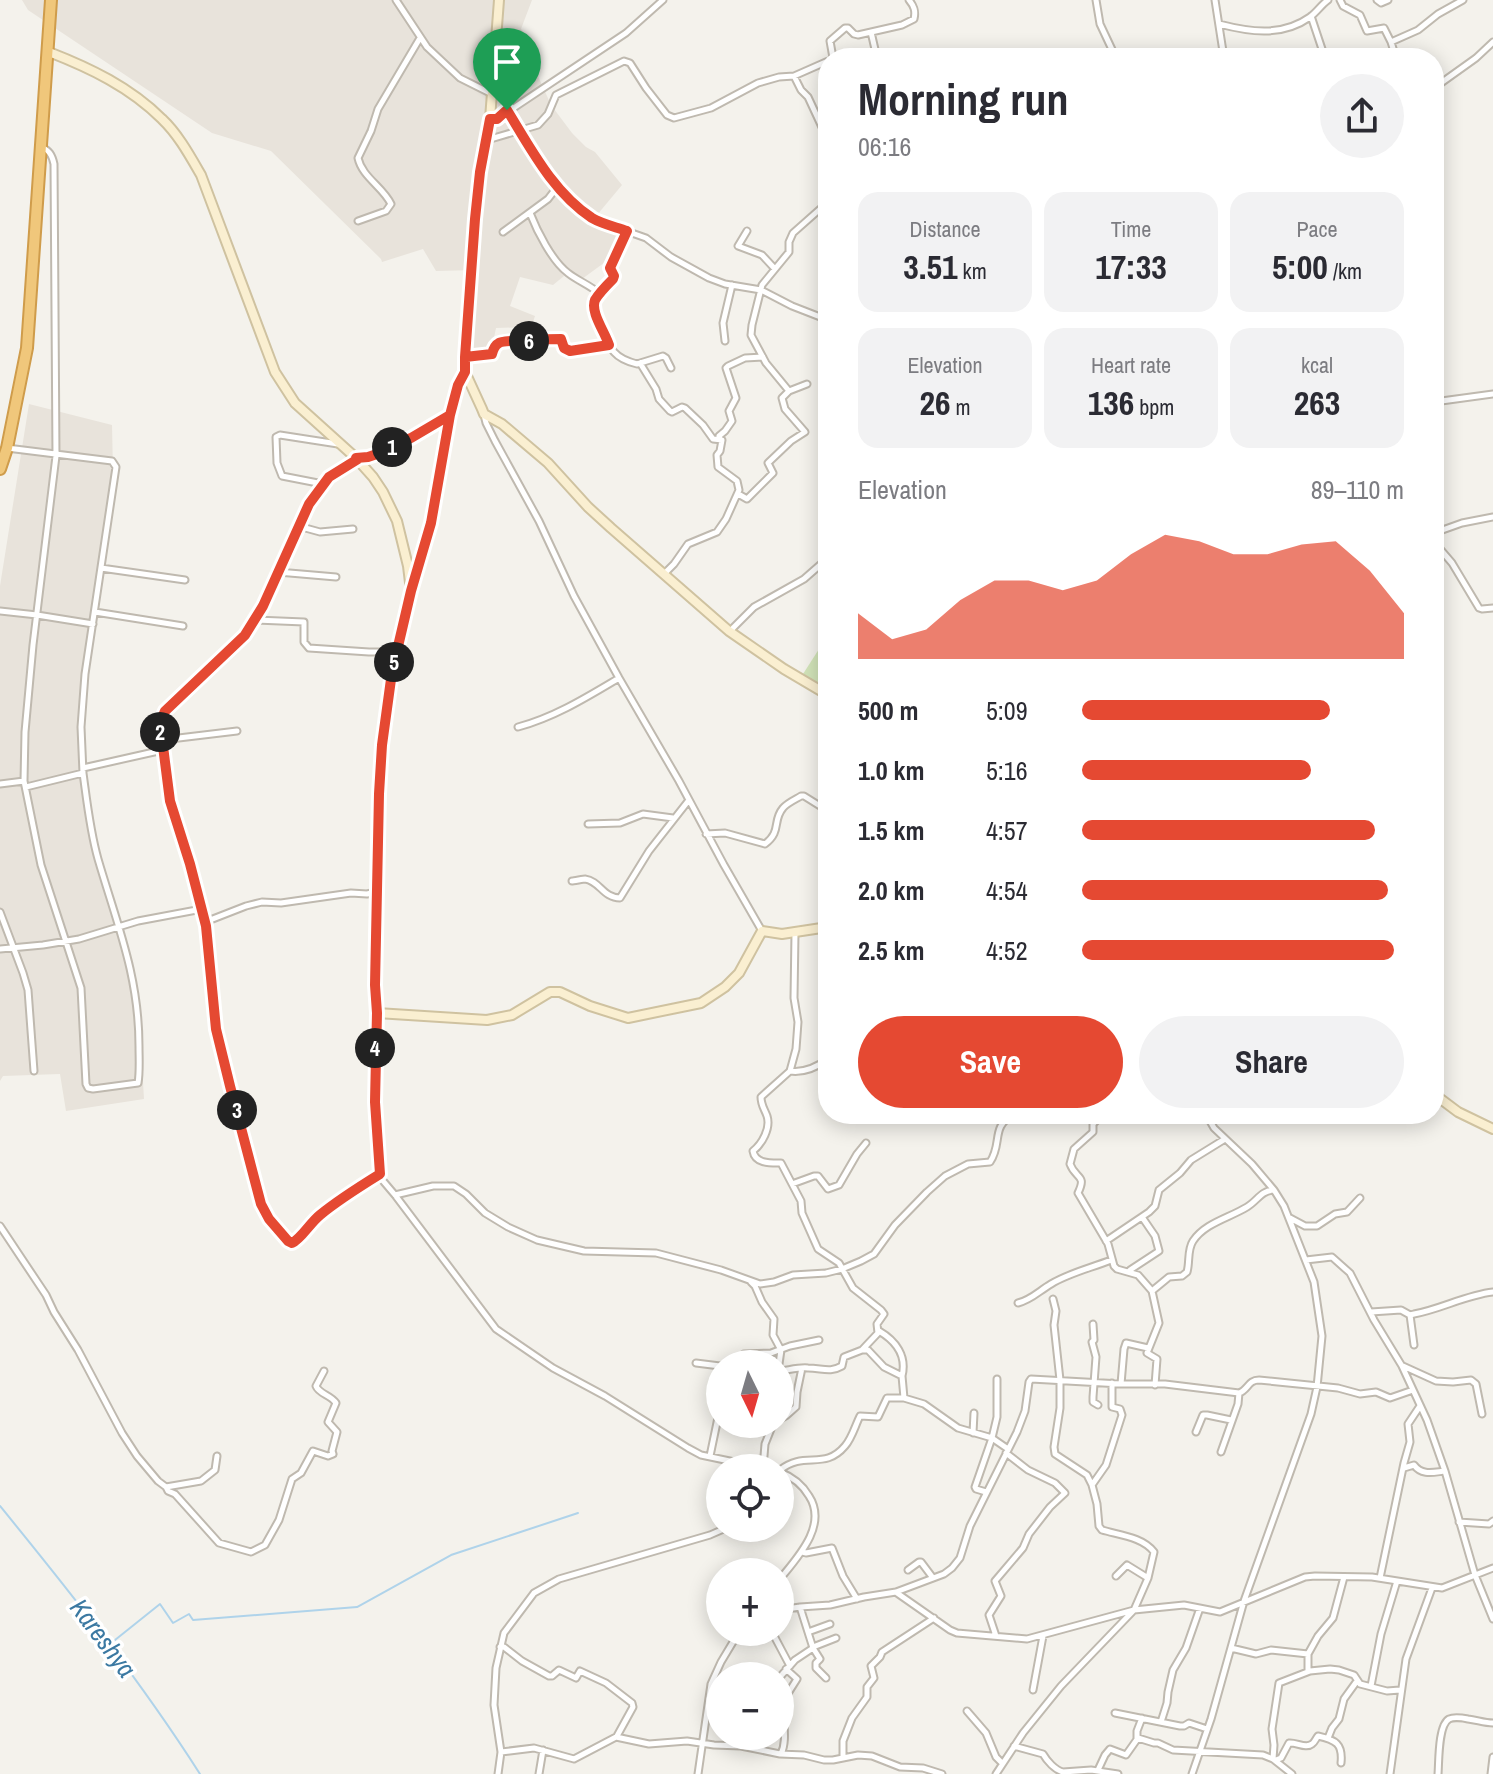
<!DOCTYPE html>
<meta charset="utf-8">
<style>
:root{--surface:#fff;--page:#f2f2f3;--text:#2b2b33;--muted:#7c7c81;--accent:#e54932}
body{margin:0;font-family:"Archivo Narrow",sans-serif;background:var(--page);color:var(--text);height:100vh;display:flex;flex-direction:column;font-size:30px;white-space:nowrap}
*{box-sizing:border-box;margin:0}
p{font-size:26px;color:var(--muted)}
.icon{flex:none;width:44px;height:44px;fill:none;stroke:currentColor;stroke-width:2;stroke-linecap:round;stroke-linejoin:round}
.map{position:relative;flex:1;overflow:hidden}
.drawer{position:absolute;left:818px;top:48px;width:626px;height:1076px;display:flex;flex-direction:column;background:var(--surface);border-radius:32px;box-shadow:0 4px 20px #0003}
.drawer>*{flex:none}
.needle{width:52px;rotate:175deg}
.tools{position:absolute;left:706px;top:1350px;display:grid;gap:16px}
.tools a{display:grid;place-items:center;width:88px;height:88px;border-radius:50%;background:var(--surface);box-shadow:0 4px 20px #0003;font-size:40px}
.pin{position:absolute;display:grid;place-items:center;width:68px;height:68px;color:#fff;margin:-82px -34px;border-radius:50% 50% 50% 0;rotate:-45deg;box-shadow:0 0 8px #0007}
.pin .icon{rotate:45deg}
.km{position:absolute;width:40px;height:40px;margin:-20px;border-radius:50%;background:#222;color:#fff;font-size:22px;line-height:40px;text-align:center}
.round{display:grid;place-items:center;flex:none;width:84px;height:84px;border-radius:42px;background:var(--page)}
.overview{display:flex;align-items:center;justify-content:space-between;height:136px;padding:0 40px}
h1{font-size:44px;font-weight:700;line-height:60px}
.stats{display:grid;grid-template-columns:repeat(3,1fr);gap:12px;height:136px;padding:8px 40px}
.stats div{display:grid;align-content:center;border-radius:20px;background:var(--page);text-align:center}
.stats b{font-size:34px;font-weight:700}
.stats small{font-size:22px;font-weight:400}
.stats p{font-size:22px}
.chart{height:224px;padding:16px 40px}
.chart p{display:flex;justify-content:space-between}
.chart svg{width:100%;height:144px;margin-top:8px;fill:var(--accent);opacity:.7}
.button{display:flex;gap:16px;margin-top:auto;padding:16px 40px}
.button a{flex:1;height:92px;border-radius:48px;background:var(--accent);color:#fff;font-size:32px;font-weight:700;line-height:92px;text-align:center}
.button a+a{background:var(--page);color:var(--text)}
ul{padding:0 40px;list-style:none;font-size:26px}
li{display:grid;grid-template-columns:128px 96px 1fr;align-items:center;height:60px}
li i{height:20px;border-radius:10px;background:var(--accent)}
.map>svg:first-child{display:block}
</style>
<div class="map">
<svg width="1493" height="1774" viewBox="0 0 1493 1774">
<rect width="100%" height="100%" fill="#f4f2ec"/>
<path fill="#e8e3db" d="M22,0H532L521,29L539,51L538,76L551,105L572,133L586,147L595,152L622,185L592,221L623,232L624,236L612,257L582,279L564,276L553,285L520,277L510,306L535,316L532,325L528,327L496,328L491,353L467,356L474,270L436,271L423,249L382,262L381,259L271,151L212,133L28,10Z
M29,404L112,425L113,472L94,595L80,739L92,838L124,934L139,1014L144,1099L66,1111L60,1074L3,1076L0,1081V586Z"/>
<path fill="#d2e4b9" d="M828,635V689L803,674Z"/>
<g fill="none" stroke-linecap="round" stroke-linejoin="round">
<path stroke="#afd3ea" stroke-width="2" d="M0,1506C71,1593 140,1680 200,1774
M110,1644L160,1604L173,1623L189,1614L193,1620L357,1607L451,1555L578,1513"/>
<defs>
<path id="street" d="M396,0L427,47L460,78L492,94
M1096,0L1100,24L1116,58
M1215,0L1224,58
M1340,0L1343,6L1360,15L1367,31L1384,28L1391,42L1396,58
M1377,0L1381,3L1388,0
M1311,16L1325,58
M1219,24C1250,32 1282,37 1310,17C1317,12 1321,5 1328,0
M871,32L877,58
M1391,42L1418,30L1438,14L1463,0
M833,58L830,41L845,28H848L854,34L858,35L902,25L914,19C916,11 914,6 909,0
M794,76L801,90L808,97L828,140
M1434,88L1476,58L1493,42
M507,110L532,152L558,186L595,220L646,238L671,257L709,278L725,284L761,290L792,306L828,320
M491,119H497L626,33L663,0
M487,140L538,125L548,114L556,95L624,61L630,63L646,88L667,115L674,118L711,108L758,83L779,77L794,76L828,61
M41,147C49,150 52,155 54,164L56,456L33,645L25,732L24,781L41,865L81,988L86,1084L88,1088L93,1089L138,1083C140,1072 139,1058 139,1046C139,976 117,924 98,859C90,831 87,802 83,773
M530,213C537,231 552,261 568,273C578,281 590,285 600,294
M358,221L386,211L391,204C383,187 362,177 358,158L371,131L378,109L420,38
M627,231L611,264L610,268L613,279C607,286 596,295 594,305C593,312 609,347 614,352C620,359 629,362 637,364L663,356L666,358L671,368
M747,231L738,246L762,255L775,269
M503,232L548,199L558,186
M725,341L723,323L732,285
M465,357L492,354C493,351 495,345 499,343C502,340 554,339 561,339L567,350L570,351L609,345
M640,363L656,389L659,399L670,411L672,412L682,407L685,408L703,425L713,439L722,440L720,451L717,455L718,467L737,481L739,490L726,519L717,532L688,544L674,564L664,574
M807,384L789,391L766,363L751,335L752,325L762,285L789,252V242L793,233L828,202
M1434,402L1493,394
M484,415L486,423L495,441L539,521L574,596L619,678L679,781L724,865L762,931
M720,439L719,436L725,431L732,421L729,411L736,398L726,368L728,366L745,358L763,357
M7,448L112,461L116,467L85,674L81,727L83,773L26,787
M356,458L368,457L386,451L399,442L411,438L449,416
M357,460L329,477L309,504L263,606L245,635L165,711L161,719L160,727L170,801L190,864L206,926L216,1029L256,1188L264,1212L288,1241L292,1243L297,1242L305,1230L322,1213L380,1174
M323,484L282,476L277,463L276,437L280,435L338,444
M737,496L740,495L747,499L773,473L768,463L770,461L791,441L805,432L785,409L782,398L789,391
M298,526L320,532L353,529
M1434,533L1462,523L1493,517
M1434,542L1452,563L1479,608L1482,609L1493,608
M101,568L185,580
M278,572L336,577
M413,587L431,523L456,393L465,372
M0,611L37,615L93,624
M95,612L183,626
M256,620L304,622V642L309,648L369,652H396
M730,631L754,607L804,579L828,558
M518,727C555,717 587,697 619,678
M162,740L237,731
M83,768L163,750
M0,784L24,781
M588,824L620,823L643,814L673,818
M706,834L725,833L765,844C782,831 772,821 783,808C787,803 796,799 801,796H804L828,811
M572,881C573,881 584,879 585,879C600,881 603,898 620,898L649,851L689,800
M0,912L23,973L28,990L34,1071
M205,922L246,906L262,902L281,903L351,893L367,894L376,892
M0,949L43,945L79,939L138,921L202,909
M377,1013L375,1102L379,1165L380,1177L384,1182L395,1195L496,1329L553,1368L605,1396L688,1448L701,1455L763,1468
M790,1071C804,1073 817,1067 828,1059
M1103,1114L1093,1124V1132L1074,1149L1070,1164C1076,1180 1087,1174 1078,1193L1108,1244L1114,1266L1117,1269L1138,1275L1152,1291L1159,1323L1147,1353L1157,1359L1155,1385
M792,1184L814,1176H818L828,1189L839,1185L857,1154L866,1143
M395,1195L433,1186H454L466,1194L485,1213L508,1227L537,1240L584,1251L656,1253L721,1270L760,1284L774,1282L793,1275L826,1273L842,1269L861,1261L874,1254L895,1225L927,1192L945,1176L968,1164L990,1162C1003,1143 990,1127 1014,1114
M1290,1218L1305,1226H1317L1335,1214L1347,1212L1360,1198
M0,1226L46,1295L54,1312L78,1350L122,1433L137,1456L158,1481L166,1487L201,1481L215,1470L217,1456
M1106,1241L1149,1212L1155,1206L1159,1190L1180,1173L1191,1160L1225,1139
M1306,1260L1332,1257L1350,1273L1374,1320L1402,1366L1427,1420L1445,1471L1475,1575L1493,1619
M1130,1272V1270L1159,1251L1155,1236L1142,1217
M751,1282L755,1286L762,1302L774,1319L773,1335L781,1350L779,1364
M1152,1291L1169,1277L1182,1276L1187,1272C1190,1262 1187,1250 1193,1241C1205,1223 1229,1218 1247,1207C1257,1201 1261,1191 1273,1190
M1053,1299L1056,1311L1054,1325L1060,1380V1408L1054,1447L1055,1454L1087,1475L1092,1485
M1018,1303C1031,1300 1039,1291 1051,1284C1069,1273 1091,1268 1111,1260
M1371,1312L1401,1310L1410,1315L1414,1314C1441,1309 1466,1295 1493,1292
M1410,1315L1414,1345
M1093,1324L1094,1340L1092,1342L1096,1357L1093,1397V1402L1098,1405
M879,1331C896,1341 907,1356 902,1376
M863,1350H868L884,1367L902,1376L904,1398
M696,1363L720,1366
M737,1364L743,1361L744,1354L771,1353L790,1346L819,1340
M1403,1366L1436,1381L1453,1382L1471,1380L1476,1384L1482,1414
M780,1371C789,1370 799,1367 808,1368C822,1368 830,1373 842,1366L844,1357L862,1350L878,1333L877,1324L884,1314L881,1310L853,1288L839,1263L818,1249L802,1213L801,1201L781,1163C771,1163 755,1164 753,1151C762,1144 771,1128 767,1116C764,1108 761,1105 761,1097L790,1071L796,1049L798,1022L794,998L795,933
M1121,1384L1124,1349L1126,1343L1148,1348
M780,1389V1390
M780,1419L787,1415L796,1407L797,1392L802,1368
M1196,1432L1203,1415H1207L1231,1420
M973,1433L974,1413
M1221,1452L1238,1404L1239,1393
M710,1456L720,1408
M763,1468L765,1444L773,1424
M1404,1468L1414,1465C1422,1476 1434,1472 1445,1471
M780,1470C805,1450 824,1471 845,1446C852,1438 855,1426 860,1416L878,1417L887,1398H904L924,1404L958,1428L992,1438L1008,1449
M780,1472C793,1477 802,1484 809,1496C828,1525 798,1557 780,1579
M166,1487L168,1491L175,1494L219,1543L251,1552L265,1545L279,1520L292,1479L301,1473L313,1451L328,1456L333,1454L332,1451L337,1432L328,1422L336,1403C331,1395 319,1394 316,1386L324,1371
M986,1492L976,1489L975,1487L992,1438L997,1417V1379
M1459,1522L1489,1524L1493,1521
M802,1552L806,1553L832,1548L843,1576L857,1599
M908,1570L919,1562H921L933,1578
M1116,1576L1127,1565L1148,1578
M1380,1578L1404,1463L1410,1442L1408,1424L1420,1406
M897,1593L950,1630L957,1633L1027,1639L1134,1610L1148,1578L1154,1552C1143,1537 1119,1535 1102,1530L1099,1526L1097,1504L1092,1485L1106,1465L1122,1415L1120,1409L1112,1407V1383
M780,1610L800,1607L830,1605L864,1597L896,1592L944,1574L952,1568L960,1558L970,1526L1017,1432L1025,1411L1029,1382L1031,1379L1121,1384H1165L1239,1393C1248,1390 1248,1380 1259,1380L1338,1388L1360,1394L1376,1392L1390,1398L1413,1390
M772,1632L790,1666
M808,1632L830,1624
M996,1636L989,1615L1001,1596L995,1581L1023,1548L1029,1534L1050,1507L1065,1493L1055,1483L1028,1470L1006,1453
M500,1647H504L522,1661L549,1676H552L559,1670L576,1678L580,1671L606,1683L632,1703L633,1707L617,1736
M813,1647L836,1638
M813,1648L820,1659L816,1663V1668L826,1678
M1231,1648L1256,1654L1271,1650L1308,1654V1670L1310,1671L1330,1669L1339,1670L1354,1675L1360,1684L1387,1691L1400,1690
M1308,1654L1318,1636L1333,1618L1344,1577
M780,1677L795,1660L813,1648L800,1607
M1371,1686L1381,1634L1397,1581
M1033,1690L1043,1636
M780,1698H785L797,1679L786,1669
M967,1711L986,1733L996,1757L1002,1763
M1115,1713L1180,1726H1184L1189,1723L1207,1729
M1161,1722L1167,1703L1168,1692L1173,1670L1186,1648L1200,1608
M1137,1738V1731L1142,1718
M1328,1738L1332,1728L1339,1719L1344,1699L1357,1681
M1014,1746L1043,1754C1047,1761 1055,1770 1063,1772L1091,1770L1118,1774
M748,1747L759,1736
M501,1752L534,1748L574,1759L616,1737L649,1744L687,1741L714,1745L741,1746L780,1754L804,1755L824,1760H833L858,1755L872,1756L900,1767L923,1768L942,1774
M781,1754C789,1737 780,1716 785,1698
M843,1757V1741L852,1718L867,1697V1687L874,1678L871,1666L880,1657L882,1652L934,1618
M1273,1759L1274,1745L1272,1729L1279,1683L1310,1671
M1276,1760L1281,1758L1289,1743C1296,1742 1306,1749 1312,1744C1315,1742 1316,1738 1318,1736C1336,1740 1343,1744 1341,1763
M1098,1770L1105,1755L1110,1749L1126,1755L1138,1738L1154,1743H1158L1173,1750L1263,1755L1273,1759L1292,1774
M498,1774L501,1752L494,1705L496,1668L504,1633L534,1593L559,1579L710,1535L726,1528
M539,1774L543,1750
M698,1774L711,1684L721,1662L739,1632
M996,1774L1023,1733L1061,1686L1134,1610L1184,1605L1220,1612L1305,1577L1315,1576L1372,1577L1442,1588L1493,1568
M1192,1774L1211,1719L1244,1601L1311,1414L1317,1387L1322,1336L1314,1282L1284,1206L1274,1190L1252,1164L1214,1128L1206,1114
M1390,1774L1406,1659L1432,1588
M1438,1774C1439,1762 1438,1725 1449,1719C1453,1717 1463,1718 1468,1719C1477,1720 1484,1723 1493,1723
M1491,1774L1493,1757"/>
<path id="secondary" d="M499,0L490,119L480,172L475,219L465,357V372L482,409L484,414L502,424L548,463L588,507L611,528L729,631L784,669L828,695
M49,52C90,68 130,87 162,119C178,134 190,156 201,175L275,372L295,403L356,458L373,477L383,492L397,521L408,566L411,591L392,672L382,745L379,794L375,985L377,1013L487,1020L512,1015L550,992H560L590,1006L628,1018L701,1003L725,987L739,973L762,931L782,934L828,927
M1434,1094L1458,1112L1493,1129"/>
<path id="highway" d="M0,469L7,448L27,348L51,0"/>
</defs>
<use href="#street" stroke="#bfb9af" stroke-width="9"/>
<use href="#secondary" stroke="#cfc2a0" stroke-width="12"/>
<use href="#highway" stroke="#cf9c4b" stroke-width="14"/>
<use href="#street" stroke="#fff" stroke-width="5"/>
<use href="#secondary" stroke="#faefd1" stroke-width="8"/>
<use href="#highway" stroke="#f0c77b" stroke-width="10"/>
</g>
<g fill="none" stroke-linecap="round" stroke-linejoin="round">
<defs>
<path id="route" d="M507,110L497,119H490L480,172L475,219L465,357V372L458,385L450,415L411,438L399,442L386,451L368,457L356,458L358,459L329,477L309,504L263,606L245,635L165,711L160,723L170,801L190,864L206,926L216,1029L230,1086L261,1204L269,1219L288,1241L292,1243C301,1239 310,1223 320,1215C338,1200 359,1187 380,1174L375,1102L377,1013L375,985L379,794L382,745L392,672L411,591L431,523L450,415L458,385L465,372V357L492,354C493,350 495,345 499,343C503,340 554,339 561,339L564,348L570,351L609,345C605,332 590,312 595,300C599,293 607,285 613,279L614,276L610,268L627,231C616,227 602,224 592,218C553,192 531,149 507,110"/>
</defs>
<use href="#route" stroke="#fff" stroke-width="16"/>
<use href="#route" stroke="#e54932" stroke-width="10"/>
</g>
<g text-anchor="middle" stroke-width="7" stroke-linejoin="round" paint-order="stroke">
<g font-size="26" font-style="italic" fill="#3b79a2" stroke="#fff">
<text transform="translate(103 1638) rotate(53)" y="9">Kareshya</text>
</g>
</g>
</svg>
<div class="tools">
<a><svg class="needle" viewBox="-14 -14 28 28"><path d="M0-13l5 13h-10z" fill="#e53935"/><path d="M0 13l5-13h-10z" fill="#7c7c81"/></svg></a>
<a><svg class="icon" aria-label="locate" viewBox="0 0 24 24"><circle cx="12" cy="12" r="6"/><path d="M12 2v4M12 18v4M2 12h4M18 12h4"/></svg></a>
<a>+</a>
<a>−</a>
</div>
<div class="pin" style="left:507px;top:110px;background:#1e9e55"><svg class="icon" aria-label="arrive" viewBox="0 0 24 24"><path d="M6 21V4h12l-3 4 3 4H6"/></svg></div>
<b class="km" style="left:392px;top:447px">1</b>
<b class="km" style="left:160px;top:732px">2</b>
<b class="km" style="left:237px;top:1110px">3</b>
<b class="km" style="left:375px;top:1048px">4</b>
<b class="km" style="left:394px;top:662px">5</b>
<b class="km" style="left:529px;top:341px">6</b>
<section class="drawer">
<div class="overview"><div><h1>Morning run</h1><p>06:16</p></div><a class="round"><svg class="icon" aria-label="share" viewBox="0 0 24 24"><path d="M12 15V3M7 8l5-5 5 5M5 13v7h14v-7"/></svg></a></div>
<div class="stats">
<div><p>Distance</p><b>3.51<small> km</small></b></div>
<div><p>Time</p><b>17:33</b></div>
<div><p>Pace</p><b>5:00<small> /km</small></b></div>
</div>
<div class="stats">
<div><p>Elevation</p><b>26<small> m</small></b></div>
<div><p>Heart rate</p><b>136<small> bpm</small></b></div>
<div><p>kcal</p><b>263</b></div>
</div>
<div class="chart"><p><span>Elevation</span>89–110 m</p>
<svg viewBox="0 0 160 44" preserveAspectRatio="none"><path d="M0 44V30L10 38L20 35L30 26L40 20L50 20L60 23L70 20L80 12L90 6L100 8L110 12L120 12L130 9L140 8L150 17L160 30V44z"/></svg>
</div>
<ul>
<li><b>500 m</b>5:09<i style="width:77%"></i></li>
<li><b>1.0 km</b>5:16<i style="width:71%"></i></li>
<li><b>1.5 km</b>4:57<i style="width:91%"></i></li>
<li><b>2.0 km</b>4:54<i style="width:95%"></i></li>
<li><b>2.5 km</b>4:52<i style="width:97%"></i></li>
</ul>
<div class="button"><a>Save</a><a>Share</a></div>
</section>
</div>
